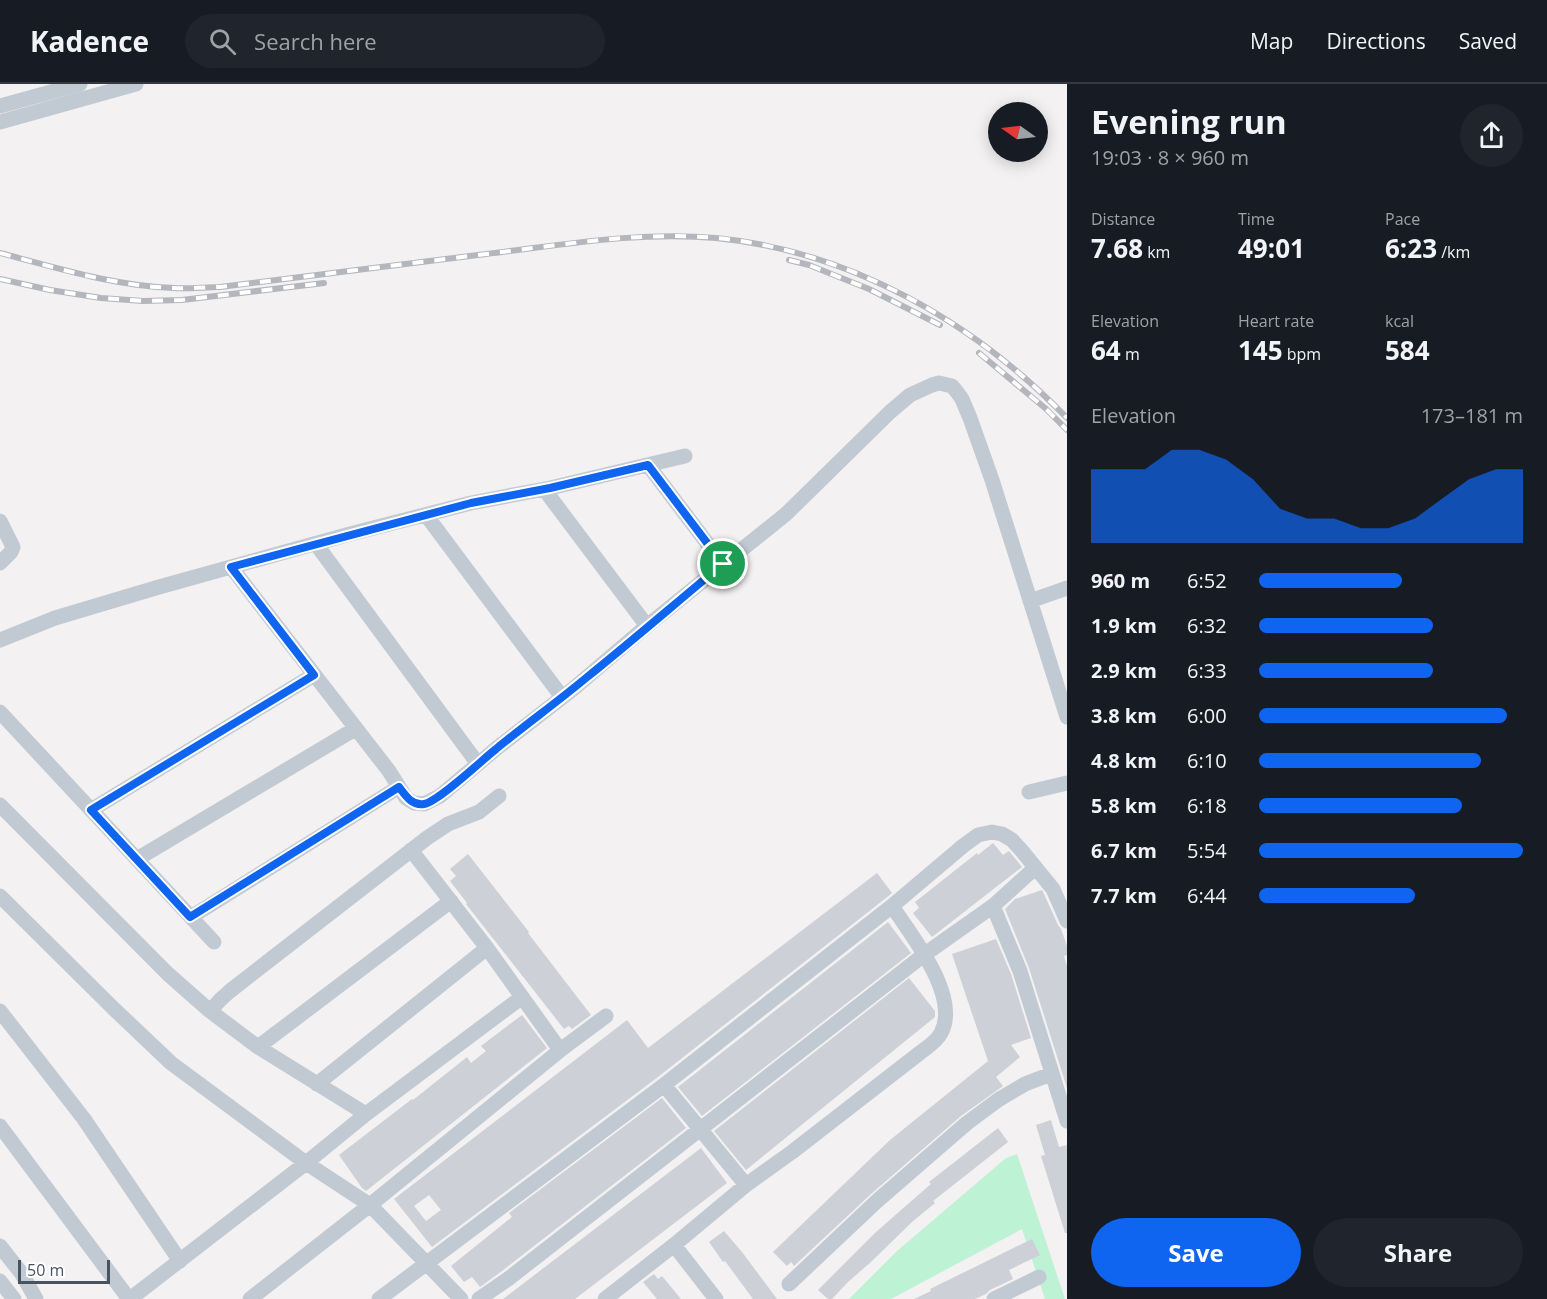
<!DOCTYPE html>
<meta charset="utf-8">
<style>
:root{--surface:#171b24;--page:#20242c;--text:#f1f3f6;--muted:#9ea1a6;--line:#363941;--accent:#0f65ef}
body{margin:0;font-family:"Open Sans",sans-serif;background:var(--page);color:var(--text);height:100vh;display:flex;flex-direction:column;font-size:22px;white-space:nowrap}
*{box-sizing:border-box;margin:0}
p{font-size:20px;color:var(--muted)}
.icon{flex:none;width:33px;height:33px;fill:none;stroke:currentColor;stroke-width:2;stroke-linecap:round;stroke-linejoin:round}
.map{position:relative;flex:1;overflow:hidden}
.details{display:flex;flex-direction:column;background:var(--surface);width:480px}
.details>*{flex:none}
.needle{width:39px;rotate:284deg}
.buttons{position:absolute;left:988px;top:18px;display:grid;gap:12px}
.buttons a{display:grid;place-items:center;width:60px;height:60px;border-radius:50%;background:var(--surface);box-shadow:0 3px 15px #0003;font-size:30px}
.scale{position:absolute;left:18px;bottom:15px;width:92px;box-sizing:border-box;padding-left:6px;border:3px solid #485360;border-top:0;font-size:16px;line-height:21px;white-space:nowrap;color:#485360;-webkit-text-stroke:4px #fff;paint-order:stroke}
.pin{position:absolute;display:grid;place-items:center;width:51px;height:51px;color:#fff;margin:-26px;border:3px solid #fff;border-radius:50%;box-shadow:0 2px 6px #0007}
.round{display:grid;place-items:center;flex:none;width:63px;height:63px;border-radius:32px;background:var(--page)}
.summary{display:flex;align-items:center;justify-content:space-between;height:102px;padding:0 24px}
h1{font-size:33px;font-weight:700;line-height:45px}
.stats{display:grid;grid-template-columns:repeat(3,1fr);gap:9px;height:102px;padding:6px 24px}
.stats div{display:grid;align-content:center}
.stats b{font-size:26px;font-weight:700}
.stats small{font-size:16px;font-weight:400}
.stats p{font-size:16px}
.chart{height:168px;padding:12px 24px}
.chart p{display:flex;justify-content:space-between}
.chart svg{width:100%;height:108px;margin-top:6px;fill:var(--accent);opacity:.7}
.cta{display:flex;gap:12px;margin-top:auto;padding:12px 24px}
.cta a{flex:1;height:69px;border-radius:36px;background:var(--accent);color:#fff;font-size:24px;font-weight:700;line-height:69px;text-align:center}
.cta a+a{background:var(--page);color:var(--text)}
ul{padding:0 24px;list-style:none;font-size:20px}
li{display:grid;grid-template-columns:96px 72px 1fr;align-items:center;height:45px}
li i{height:15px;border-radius:8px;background:var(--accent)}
header{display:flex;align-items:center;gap:36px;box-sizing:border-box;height:84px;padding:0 30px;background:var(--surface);border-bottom:2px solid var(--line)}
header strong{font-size:28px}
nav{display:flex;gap:33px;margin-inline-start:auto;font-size:21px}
.search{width:420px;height:54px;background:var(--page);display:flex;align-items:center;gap:15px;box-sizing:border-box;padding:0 21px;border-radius:33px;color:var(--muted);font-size:22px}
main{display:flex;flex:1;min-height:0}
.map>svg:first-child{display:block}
</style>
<header>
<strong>Kadence</strong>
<div class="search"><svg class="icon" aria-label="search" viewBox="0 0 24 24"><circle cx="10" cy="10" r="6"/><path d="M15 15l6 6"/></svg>Search here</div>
<nav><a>Map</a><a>Directions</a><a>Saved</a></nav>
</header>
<main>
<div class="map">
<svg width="1067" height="1215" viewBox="0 0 1067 1215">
<rect width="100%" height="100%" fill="#f3f1f1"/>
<path fill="#bef2d5" d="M1017,1070L1065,1215H1045L1022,1145L891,1215H849L897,1167L1006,1074Z"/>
<path fill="#cdd0d6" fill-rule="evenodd" d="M993,759L1003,771L1009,767L1022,783L932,853L913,829L919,824L915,818L977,769L978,771Z
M468,770L529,848L528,849L591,931L572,945L569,942L564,945L466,820L467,819L450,797L456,792L450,785Z
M877,789L892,809L886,814L658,993L432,1163L394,1115L627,936L648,964ZM429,1111L441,1126L426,1137L414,1122Z
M1042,806L1044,810L1058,841L1061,845L1067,862V871L1064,872L1067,882V1004L1029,884L1005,825L1015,815Z
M888,838L911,869L702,1032L678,1003Z
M996,855L1011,890L1031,954L1011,961L1020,973L996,993L1003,1002L961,1032L871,1110L794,1182L791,1178L787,1182L773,1168L890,1056L988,977L952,870Z
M909,894L935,927V933L746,1086L714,1047Z
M522,931L547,964L366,1107L362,1104L339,1071L412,1015L413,1016L467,973L471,979L486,967L481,962Z
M662,1014L686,1044L502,1187L480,1203L472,1193L464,1198L451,1182L512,1133L509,1129Z
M1051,1036L1059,1063L1067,1061V1149H1065L1041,1072L1045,1071L1036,1041Z
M998,1044L1008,1058L933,1117L935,1119L912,1138L872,1177L848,1198L832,1215H828L818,1206L875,1149L901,1126L931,1100L929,1098Z
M701,1064L727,1099L575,1215H503Z
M724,1147L742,1168L777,1215H753L725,1177L723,1178L709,1158Z
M1032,1155L1040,1171L1009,1186L1013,1195L990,1206L986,1210L975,1215H914L931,1207L930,1205Z
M654,1190L658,1195L662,1192L681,1215H657L643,1198Z"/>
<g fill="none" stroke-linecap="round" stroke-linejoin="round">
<path stroke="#c1cad3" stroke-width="15" d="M0,22L80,0
M0,38L136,0
M648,381L723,480
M544,405L647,542
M426,431L562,613
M0,437L13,463L11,468L0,479
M316,460L478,680
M231,483L389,687L406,714L414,719L424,720L440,712L497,664L573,605L647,542L786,430L890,328L910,311L932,301L939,299L952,302L957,308L962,315L970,334L992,396L1067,633
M1030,517L1067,504
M0,556L55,534L159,503L350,450L471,419L550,404L685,372
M0,628L214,858
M1029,708L1067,699
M0,721L168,890L210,927L258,963L366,1030
M91,726L314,591
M411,766L487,864L560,966
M137,775L355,645
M0,812L113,924L171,979L306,1079L370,1121L461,1215
M892,822L963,762L978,751L992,748L1002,750L1012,756L1022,767L1053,805L1067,837
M993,822L1020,887L1067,1037
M191,833L399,703
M0,927L84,1035L180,1177
M210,927L221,915L230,907L427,754L448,740L479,728L499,712
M258,963L451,817
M317,1000L487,864
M664,1001L746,1101
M0,1042L129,1215
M674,1161L716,1215
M0,1162L22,1190L36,1215
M0,1197L14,1215
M789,1200L877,1117L967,1039L998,1016L1025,1000L1051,990
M130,1215L306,1079L366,1030L522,913
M250,1215L370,1121L563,964L606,932
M379,1215L664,1001L892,822C911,851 961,912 941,949C937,957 928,963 921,968L792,1068L746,1101L674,1161L605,1215
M479,1215L508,1195L925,870L993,822L1035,784
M994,1215L1039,1193"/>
<defs>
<path id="rail" d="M0,169C57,184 114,202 174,204C189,205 205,203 220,203C309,192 397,181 486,170C562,161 639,147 716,154C850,167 974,238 1067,334
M789,176L809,181L869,205L940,241
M0,195L50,206L101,214L143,217L182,216L324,199
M979,269L1045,324L1067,346"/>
</defs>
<use href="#rail" stroke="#b3b6bc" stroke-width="6"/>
<use href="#rail" stroke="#fff" stroke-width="4" stroke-dasharray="11" stroke-linecap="butt"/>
</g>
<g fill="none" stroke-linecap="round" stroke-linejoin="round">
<defs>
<path id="route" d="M648,381L723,480C677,518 632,557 586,594C556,619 525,641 496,665C482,676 438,718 424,720C412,722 405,711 399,703L190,833L91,726L314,591L231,483L471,419L550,404Z"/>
</defs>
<use href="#route" stroke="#fff" stroke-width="12"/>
<use href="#route" stroke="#0f65ef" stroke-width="8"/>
</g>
</svg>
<div class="buttons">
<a><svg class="needle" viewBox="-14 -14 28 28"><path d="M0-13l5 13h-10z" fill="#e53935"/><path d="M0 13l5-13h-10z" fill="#9ea1a6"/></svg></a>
</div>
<div class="scale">50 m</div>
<div class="pin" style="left:723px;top:480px;background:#1e9e55"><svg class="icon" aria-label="arrive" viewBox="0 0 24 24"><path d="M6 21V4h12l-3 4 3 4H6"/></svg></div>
</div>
<section class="details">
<div class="summary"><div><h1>Evening run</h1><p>19:03 · 8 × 960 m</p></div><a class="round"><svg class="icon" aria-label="share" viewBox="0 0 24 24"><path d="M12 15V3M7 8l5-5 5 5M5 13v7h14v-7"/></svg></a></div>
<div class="stats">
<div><p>Distance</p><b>7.68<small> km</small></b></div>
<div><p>Time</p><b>49:01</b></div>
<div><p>Pace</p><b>6:23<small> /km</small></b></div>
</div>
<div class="stats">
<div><p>Elevation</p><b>64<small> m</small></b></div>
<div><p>Heart rate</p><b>145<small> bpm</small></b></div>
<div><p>kcal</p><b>584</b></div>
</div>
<div class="chart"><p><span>Elevation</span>173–181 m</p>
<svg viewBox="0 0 160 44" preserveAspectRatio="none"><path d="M0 44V14L10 14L20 14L30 6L40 6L50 10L60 18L70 30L80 34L90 34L100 38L110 38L120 34L130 26L140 18L150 14L160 14V44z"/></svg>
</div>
<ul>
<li><b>960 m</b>6:52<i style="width:54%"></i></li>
<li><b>1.9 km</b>6:32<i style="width:66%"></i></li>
<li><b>2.9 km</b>6:33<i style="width:66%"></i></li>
<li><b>3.8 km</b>6:00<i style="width:94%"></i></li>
<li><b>4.8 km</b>6:10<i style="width:84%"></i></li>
<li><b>5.8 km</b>6:18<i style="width:77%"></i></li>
<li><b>6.7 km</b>5:54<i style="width:100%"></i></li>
<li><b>7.7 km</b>6:44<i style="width:59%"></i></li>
</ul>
<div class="cta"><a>Save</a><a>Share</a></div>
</section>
</main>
